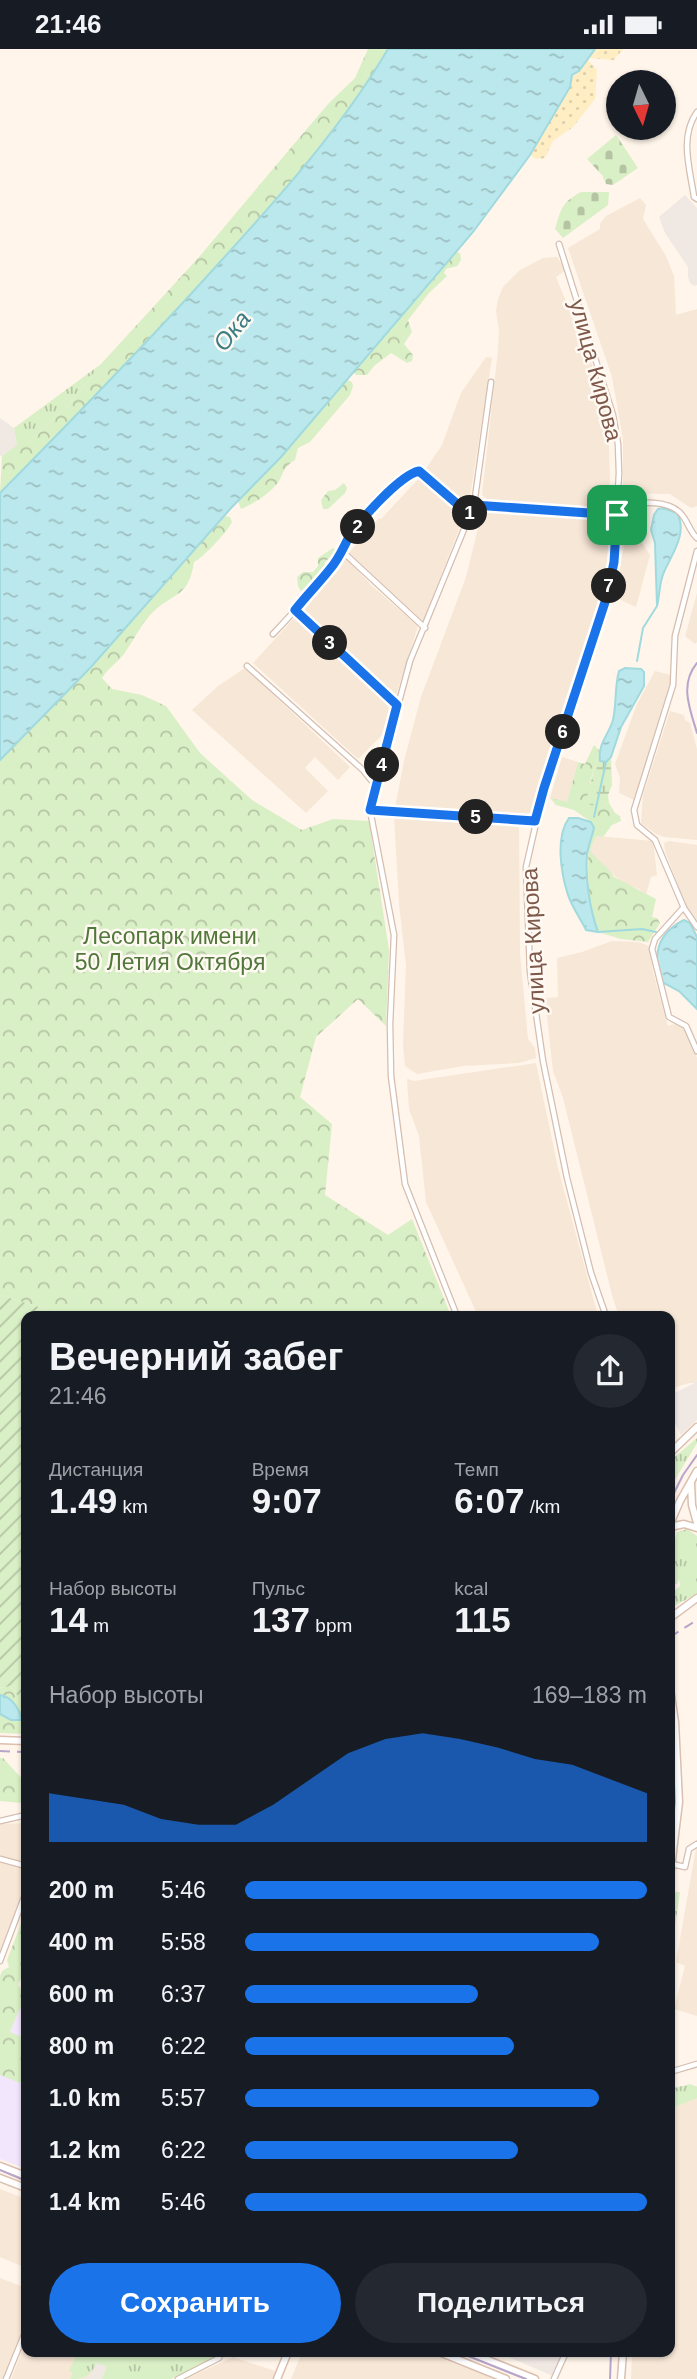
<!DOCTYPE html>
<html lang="ru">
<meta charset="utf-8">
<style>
:root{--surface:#171b24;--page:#242831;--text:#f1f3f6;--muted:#9ea1a6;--accent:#1a73e8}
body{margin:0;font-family:Helvetica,sans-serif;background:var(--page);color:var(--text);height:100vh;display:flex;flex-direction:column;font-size:26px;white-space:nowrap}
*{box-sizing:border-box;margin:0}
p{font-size:23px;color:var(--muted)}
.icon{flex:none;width:38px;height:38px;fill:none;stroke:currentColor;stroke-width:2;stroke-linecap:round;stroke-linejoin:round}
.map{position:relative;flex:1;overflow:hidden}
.sheet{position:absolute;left:21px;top:1262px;width:654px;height:1046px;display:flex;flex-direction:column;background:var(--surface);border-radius:14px;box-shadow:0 2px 5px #0004}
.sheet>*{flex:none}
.needle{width:46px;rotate:175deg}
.tools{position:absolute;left:606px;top:21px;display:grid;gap:14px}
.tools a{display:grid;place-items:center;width:70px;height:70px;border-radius:50%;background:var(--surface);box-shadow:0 2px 5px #0004;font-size:35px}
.pin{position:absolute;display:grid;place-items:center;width:60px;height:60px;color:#fff;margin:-30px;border-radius:14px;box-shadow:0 4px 10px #0006}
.km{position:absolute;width:35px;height:35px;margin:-18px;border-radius:50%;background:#222;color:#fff;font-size:19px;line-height:35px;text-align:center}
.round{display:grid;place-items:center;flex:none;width:74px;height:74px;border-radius:37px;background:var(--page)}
.summary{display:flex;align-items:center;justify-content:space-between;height:119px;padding:0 28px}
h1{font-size:38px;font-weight:700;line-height:52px}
.figures{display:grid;grid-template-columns:repeat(3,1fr);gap:10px;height:119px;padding:7px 28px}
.figures div{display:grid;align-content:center}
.figures b{font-size:35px;font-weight:700}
.figures small{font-size:19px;font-weight:400}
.figures p{font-size:19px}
.chart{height:196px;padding:14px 28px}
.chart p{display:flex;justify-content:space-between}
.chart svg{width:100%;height:126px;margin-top:7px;fill:var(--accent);opacity:.7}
.cta{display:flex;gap:14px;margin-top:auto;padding:14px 28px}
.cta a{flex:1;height:80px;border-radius:42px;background:var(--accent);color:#fff;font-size:28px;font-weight:700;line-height:80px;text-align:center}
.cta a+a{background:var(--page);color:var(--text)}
ul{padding:0 28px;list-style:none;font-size:23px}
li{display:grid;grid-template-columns:112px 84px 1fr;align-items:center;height:52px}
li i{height:18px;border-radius:9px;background:var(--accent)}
.status{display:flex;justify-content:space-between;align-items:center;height:49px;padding:0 35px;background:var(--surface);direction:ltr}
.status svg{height:19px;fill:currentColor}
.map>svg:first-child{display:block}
</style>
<div class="status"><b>21:46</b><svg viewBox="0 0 49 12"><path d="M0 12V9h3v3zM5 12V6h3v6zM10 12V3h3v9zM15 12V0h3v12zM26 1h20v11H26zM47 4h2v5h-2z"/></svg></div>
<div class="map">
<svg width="697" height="2330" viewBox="0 0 697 2330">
<defs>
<pattern id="grass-tufts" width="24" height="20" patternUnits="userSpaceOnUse" patternTransform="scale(1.75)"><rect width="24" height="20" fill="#d9efc6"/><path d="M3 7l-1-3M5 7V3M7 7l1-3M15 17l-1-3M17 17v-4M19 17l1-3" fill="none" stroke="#b5c4a3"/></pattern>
<pattern id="forest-crowns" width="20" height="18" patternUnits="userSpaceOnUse" patternTransform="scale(1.75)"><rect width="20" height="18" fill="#d9efc6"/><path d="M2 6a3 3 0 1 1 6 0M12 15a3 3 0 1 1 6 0" fill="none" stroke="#b5c4a3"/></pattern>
<pattern id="wetland-marsh" width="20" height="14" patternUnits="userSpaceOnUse" patternTransform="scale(1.75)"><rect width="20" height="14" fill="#d9efc6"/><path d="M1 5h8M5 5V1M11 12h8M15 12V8" fill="none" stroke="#b5c4a3"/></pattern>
<pattern id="sand-dots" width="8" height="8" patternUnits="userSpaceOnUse" patternTransform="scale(1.75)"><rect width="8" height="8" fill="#ffeec4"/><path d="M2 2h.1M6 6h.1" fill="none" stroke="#deceaa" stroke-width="1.8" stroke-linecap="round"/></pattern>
<pattern id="cemetery-stones" width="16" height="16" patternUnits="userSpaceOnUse" patternTransform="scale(1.75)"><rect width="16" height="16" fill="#d9efc6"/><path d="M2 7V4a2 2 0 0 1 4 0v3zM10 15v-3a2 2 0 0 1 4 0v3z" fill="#b5c4a3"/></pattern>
<pattern id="garden-furrows" width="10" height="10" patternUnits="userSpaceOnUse" patternTransform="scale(1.75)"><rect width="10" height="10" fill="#d9efc6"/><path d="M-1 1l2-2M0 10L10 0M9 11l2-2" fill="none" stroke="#b5c4a3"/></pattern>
<pattern id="water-ripples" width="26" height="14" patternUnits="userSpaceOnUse" patternTransform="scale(1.75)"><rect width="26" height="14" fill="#bbe8ec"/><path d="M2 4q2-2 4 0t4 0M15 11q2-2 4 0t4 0" fill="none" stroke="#9dbfc1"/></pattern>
</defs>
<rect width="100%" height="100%" fill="#fff5ea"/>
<path fill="#f7e7d7" d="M640,149L646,156L643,170L666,207L674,227L676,266L697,260V457L691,459L670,445L623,444V390L612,328L568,199L600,180V175L606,167Z
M557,208L566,221L556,228L594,321L608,368L610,430L607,459L497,454L491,453L482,446L498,301L499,282L496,262L498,250L503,238L520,221L543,209Z
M486,308L492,309L468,460L425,421L442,396L461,344Z
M423,425L465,465L423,572L349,504L379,469L381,470Z
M490,458L610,467V500L603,538L553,688L537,741L531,770L395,759L404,712L421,648L466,528L483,459Z
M626,488L639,489L650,506L636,558L614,548Z
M345,508L371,536L418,577L396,647L302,560Z
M697,544V593L695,595L685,587Z
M296,567L393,656L385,683L358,710L253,614Z
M245,619L350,718L338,731L315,708L305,719L328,742L306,764L192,661L218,637Z
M655,622L671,626L672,636L634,751L619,744L620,729L615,715L637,655Z
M670,662L684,666L685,671L690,674L697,700V791L664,788L656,785L641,774L643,746Z
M562,708L578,713L567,754L550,749Z
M394,766L503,772L519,777L520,905L528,990L535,999L536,1009L519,1014L463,1017L417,1025L405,1017L403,995L406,916L399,855Z
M596,787L653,792L657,826L651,828L646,846L639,840L623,834L595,810L590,801Z
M669,792L697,796V871L685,855L665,802L664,794Z
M612,892L638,893L649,897L653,923L668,977L678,974L685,978L697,1009V1331L695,1334H689L670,1340V1267H619L613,1250L563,1049L553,1022L545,949L558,948L557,909L582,903Z
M536,1014L558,1119L598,1267H478L426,1153L419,1087L409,1060L407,1030L414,1032Z
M26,1774V1847L0,1912V1775Z
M696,1799H697V1967L674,1960L685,1917L676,1913Z
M697,2037V2330H631L632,2303H670V2047Z
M0,2140L26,2150V2219L0,2208Z
M0,2229L26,2239V2272L2,2330H0Z
M26,2292V2303H174L121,2330H11Z
M302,2303H426L495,2330H291Z
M233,2308L278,2323L276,2330H186Z"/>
<path fill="#f0e8e3" d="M685,146L697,159V236L694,237L690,234L688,228V218L665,184L659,168Z
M0,369L14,379L17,396L2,407H0Z
M697,1331V1371L681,1386L670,1364V1346L695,1334Z
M497,2303H563L553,2327Z
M96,2314L107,2318L102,2330H85L91,2325Z"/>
<path fill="#f2e6fc" d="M26,1944V2120L0,2110V2009Z"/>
<path fill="url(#grass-tufts)" d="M101,315L68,357L26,396H17L14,379Z
M697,1389V1394L670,1439V1412Z
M687,1480L697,1487V1545L670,1559V1546L680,1537L679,1530L677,1535H670V1507L677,1483Z
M675,1843H680L670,1910V1863Z
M690,2035L697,2038V2049L670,2060V2040Z
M78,2303H110L120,2307L122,2303H144L147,2308L158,2303H215L217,2306L213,2310L171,2330H102L107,2318L97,2314C89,2328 85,2330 70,2330L73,2324L69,2322Z"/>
<path fill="url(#forest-crowns)" d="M368,0H388C342,78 281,146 220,213C149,292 75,368 0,444L2,407L17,396H26L68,357L101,315L199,208L294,95L329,54L355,29Z
M456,203L460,204L461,211L457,217L446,220L444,224L447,227L429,244L408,271L412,283L404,295L413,306L412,312L407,314L391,304L374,317L367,326H356L354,323Z
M347,331L352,333L353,337L350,346L310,393L298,399L295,411C279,421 285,427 275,437C266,447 253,455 241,460L238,452L281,408Z
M344,434L347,439L345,444L328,460H323L321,451L328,442L335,441Z
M225,467L230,468L232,473C229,481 203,509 194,513C189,546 177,543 155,561C142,573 134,591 124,605C117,614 108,619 102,629L112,640L142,646L166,657L200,704L252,751L302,781L333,770L369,772L389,901L386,977L358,950L316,988L300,1048L332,1075L325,1146L388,1186L412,1170L451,1267H68L0,1246V711L91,618Z
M333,499L337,501L325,513L326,522L303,546L298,537L297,528L303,523H313L318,517V509Z
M594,696L599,701L590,734L601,758L609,754L615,764L620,767L621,772L612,776L603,788L596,787L590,801C597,812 608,817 614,828L656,850L652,868L657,869L660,874L648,893L621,890L598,883C585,849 587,809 591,773L574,761L556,756L550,749L567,753L578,713L585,715Z
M11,1637L26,1659V1685L0,1684V1666L11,1671H21L4,1646H0V1639Z
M0,1709H3L26,1734V1749L21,1754L0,1752Z
M26,1862V1926L23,1927L18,1935L25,1948L10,1983L22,1988L26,1982V2024L20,2034L0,2026V1927L2,1922L9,1918L7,1911Z"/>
<path fill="url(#wetland-marsh)" d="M599,701L600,712L606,713L611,708L612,736L608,746L609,754L601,758L590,756L587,748Z"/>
<path fill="url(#sand-dots)" d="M595,0H623L614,11L589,9Z
M588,11L597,21L595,50L573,78L553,92L545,109L536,110L530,106L570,38L572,26Z"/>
<path fill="url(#cemetery-stones)" d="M616,86L638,119L613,136L606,135L602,126L587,110Z
M581,143H609L608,156L563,189L555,180C561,160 562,153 581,143Z"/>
<path fill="url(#garden-furrows)" d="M0,1246L68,1267H26V1659L11,1637L0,1639Z"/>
<path fill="url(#water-ripples)" stroke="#a0dadf" stroke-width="2" d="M388,0H595L579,22L572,26L570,38L530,106L473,183L281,408L231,459L91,618L0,711V444C75,368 149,292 220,213C281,146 342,78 388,0Z
M663,459L677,464C688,484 672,505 664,523C659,534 660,545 657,557L655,494L651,481L654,466L658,460Z
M625,619L641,620L644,623V637L621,678L611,708L606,713L600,712C598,696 606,689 612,674C617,661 614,639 619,622Z
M569,769H578L591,773L594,779C592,788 588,797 587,806C585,830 590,861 598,883L586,881C580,869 572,858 568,846C561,824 555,788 569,769Z
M684,871L690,874L697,888V960L679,942L662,933C651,906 658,884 684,871Z
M0,1646C12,1648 20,1660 21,1671H11L0,1665Z"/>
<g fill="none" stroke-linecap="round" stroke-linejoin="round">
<path stroke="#a0dadf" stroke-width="2" d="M637,612L643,579L657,557
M594,768L606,713
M598,883L642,880L656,883"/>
<defs>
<path id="street" d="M697,63C679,88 690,120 694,148L697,150
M559,195L613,366L618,395L619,424L614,513L607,547L544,739L526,818L530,923L543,1012L567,1129L591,1224L606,1267
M474,456L617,466
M618,456C636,454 669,449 682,466C688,473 690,483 697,489
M697,502L675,587L673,636L634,761L637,776L655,791L684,859L697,878
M343,503L425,579
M295,562L397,656
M273,585C293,564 313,542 331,519C339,509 343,497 350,487C362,470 402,423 422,423L470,466
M247,617L363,721L375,736
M370,761L535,772
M683,859L655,890L652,900L669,968L686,977L697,1002
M457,1267L405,1135L391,1027L390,975L394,886L370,761L410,612L474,456L491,333
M0,1772L26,1766
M0,1810L26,1817
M672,1815L685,1818L689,1800L697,1795
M0,1912L26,1843
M670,2023L697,2015
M6,2330L26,2281
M178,2330L219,2309L221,2303
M554,2330L566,2303"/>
<path id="secondary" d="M670,1404L697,1378
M691,1434L692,1456L697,1474
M670,1475L680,1452L697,1422
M670,1478L684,1475L697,1479
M670,1569L697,1549
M670,1640L675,1673L679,1753L670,1827
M0,1691L26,1692
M0,2117L26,2127
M0,2129L26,2139
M439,2303L506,2330
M468,2303L535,2330
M277,2330L288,2303
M621,2330L623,2303"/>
</defs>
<use href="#street" stroke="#d5beb0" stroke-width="7"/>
<use href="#secondary" stroke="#dbbfaf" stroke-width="9"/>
<use href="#street" stroke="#fff" stroke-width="4.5"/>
<use href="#secondary" stroke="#fff" stroke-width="6"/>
<path stroke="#b7a5cc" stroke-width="2" d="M697,614C679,636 690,660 697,684
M670,1452L683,1426L697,1406
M670,1743V1751
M0,2121L26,2132
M458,2303L526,2330
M610,2330L611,2303"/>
<path stroke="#b7a5cc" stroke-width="2" stroke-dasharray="10 7" stroke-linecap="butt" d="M670,1588L697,1571
M0,1702L26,1703"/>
</g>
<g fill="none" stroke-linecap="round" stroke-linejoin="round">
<defs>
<path id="route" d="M419,422L470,466L474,456L617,466L614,513L607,547L544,739L535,772L370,761L397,656L295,561C306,547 319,534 330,520C339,510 343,499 349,488C360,471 400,426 419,422Z"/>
</defs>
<use href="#route" stroke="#fff" stroke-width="14"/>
<use href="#route" stroke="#1a73e8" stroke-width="9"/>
</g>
<g text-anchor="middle" stroke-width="5" stroke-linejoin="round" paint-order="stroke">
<g font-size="23" fill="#7e5849" stroke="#fff9f3">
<text transform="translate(596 321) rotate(75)" y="8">улица Кирова</text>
<text transform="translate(533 892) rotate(-93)" y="8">улица Кирова</text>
</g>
<g font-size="23" fill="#51783a" stroke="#fff9f3">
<text x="170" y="895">Лесопарк имени<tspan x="170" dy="26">50 Летия Октября</tspan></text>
</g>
<g font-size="24" font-style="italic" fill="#3a7d84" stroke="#fff9f3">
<text transform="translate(232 282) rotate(-51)" y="8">Ока</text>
</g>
</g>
</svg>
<div class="tools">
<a><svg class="needle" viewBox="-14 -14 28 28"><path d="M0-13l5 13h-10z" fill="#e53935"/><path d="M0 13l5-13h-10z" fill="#9ea1a6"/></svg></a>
</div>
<div class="pin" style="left:617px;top:466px;background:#1e9e55"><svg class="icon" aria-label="arrive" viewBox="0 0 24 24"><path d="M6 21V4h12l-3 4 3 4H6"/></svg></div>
<b class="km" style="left:470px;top:464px">1</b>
<b class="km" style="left:358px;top:478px">2</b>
<b class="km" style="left:330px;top:594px">3</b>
<b class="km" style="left:382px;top:716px">4</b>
<b class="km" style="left:476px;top:768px">5</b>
<b class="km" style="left:563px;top:683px">6</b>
<b class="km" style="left:609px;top:537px">7</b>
<section class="sheet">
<div class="summary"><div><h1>Вечерний забег</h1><p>21:46</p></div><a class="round"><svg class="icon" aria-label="share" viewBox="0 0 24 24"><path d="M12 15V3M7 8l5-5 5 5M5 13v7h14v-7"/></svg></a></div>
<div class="figures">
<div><p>Дистанция</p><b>1.49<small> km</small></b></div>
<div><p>Время</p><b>9:07</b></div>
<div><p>Темп</p><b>6:07<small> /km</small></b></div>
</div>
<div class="figures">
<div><p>Набор высоты</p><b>14<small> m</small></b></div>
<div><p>Пульс</p><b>137<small> bpm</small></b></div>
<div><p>kcal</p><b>115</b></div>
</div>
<div class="chart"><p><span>Набор высоты</span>169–183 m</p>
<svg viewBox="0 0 160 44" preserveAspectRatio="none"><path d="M0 44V27L10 29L20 31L30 36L40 38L50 38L60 31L70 22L80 13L90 8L100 6L110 8L120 11L130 15L140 17L150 22L160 27V44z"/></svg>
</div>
<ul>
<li><b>200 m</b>5:46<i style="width:100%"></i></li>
<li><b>400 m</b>5:58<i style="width:88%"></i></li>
<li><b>600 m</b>6:37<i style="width:58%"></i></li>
<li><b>800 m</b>6:22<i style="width:67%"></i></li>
<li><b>1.0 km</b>5:57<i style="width:88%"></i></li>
<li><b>1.2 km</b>6:22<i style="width:68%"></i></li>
<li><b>1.4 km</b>5:46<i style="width:100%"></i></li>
</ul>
<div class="cta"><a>Сохранить</a><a>Поделиться</a></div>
</section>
</div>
